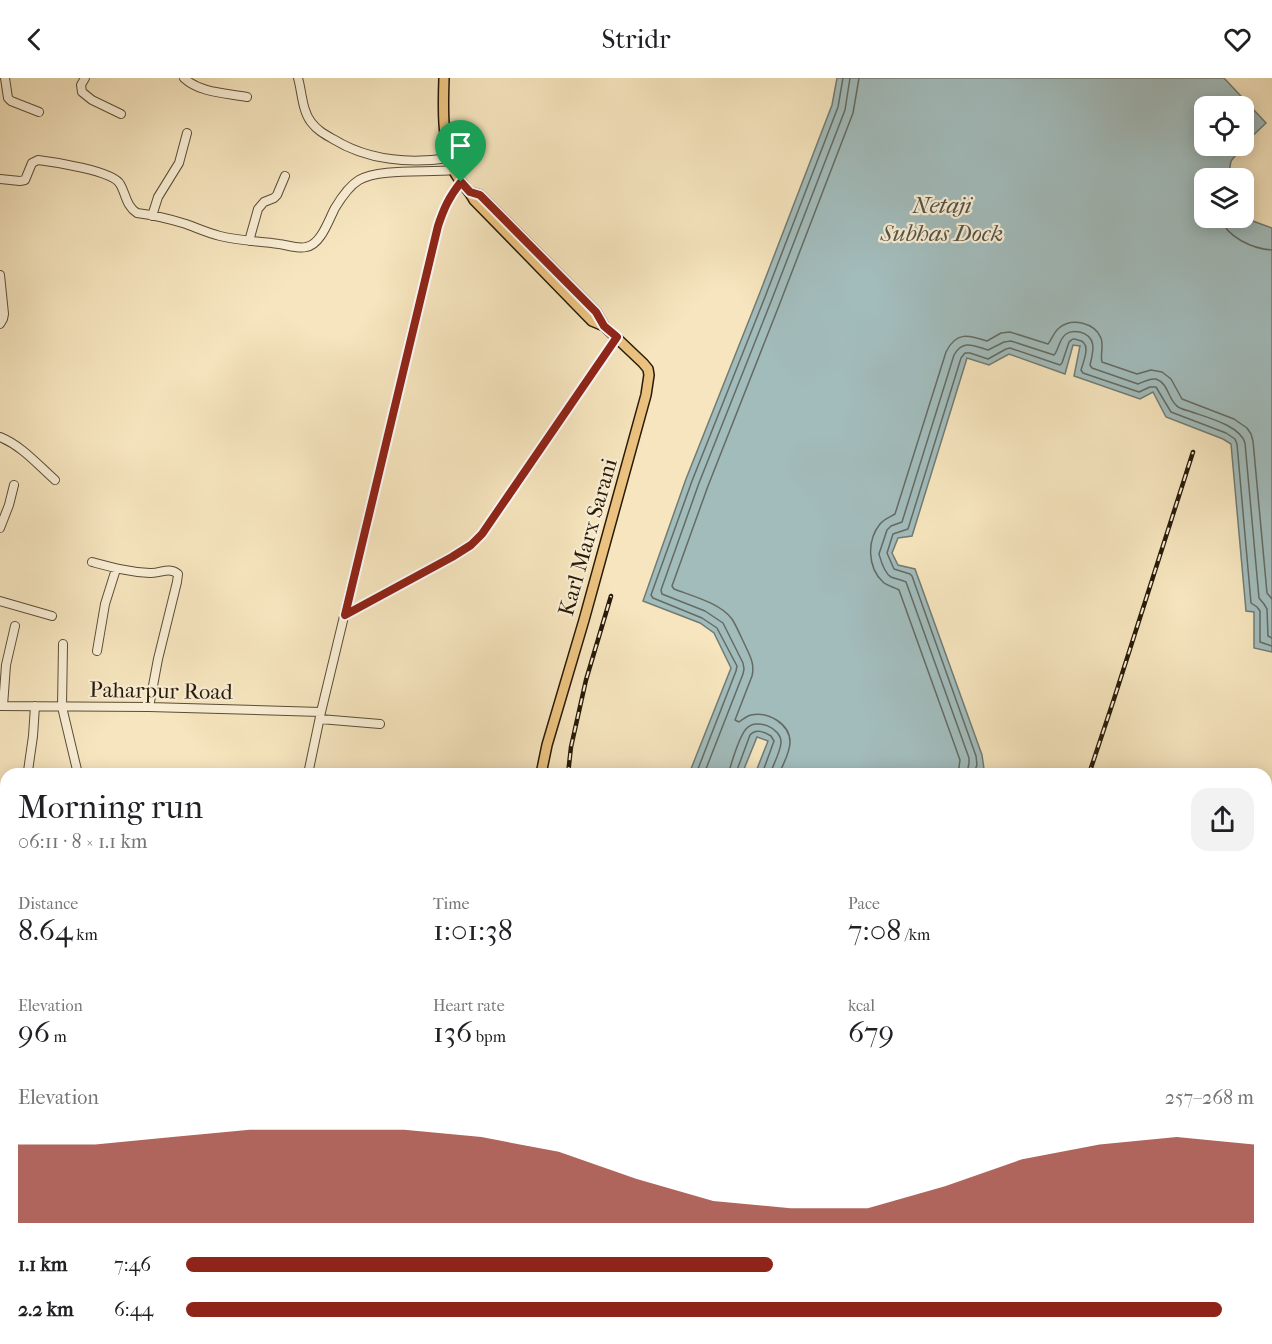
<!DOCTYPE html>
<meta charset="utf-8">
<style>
:root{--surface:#fff;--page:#f2f2f2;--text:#202124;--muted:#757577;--accent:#8f2418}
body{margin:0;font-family:"IM FELL French Canon",serif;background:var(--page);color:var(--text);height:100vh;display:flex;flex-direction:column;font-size:22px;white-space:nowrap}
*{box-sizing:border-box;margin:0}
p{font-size:20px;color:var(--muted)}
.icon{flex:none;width:33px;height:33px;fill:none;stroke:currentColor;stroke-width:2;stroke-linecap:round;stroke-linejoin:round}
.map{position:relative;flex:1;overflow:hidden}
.sheet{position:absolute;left:0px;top:690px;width:1272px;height:576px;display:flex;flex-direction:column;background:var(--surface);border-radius:18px 18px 0 0;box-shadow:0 3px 15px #0003}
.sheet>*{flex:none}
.controls{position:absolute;left:1194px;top:18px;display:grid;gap:12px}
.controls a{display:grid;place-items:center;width:60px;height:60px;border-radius:12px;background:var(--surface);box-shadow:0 3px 15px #0003;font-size:30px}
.pin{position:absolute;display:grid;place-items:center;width:51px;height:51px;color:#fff;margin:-62px -26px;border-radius:50% 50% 50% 0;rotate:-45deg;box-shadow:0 0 6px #0007}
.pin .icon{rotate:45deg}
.round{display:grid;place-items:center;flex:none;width:63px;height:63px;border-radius:18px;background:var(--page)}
.head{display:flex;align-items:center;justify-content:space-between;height:102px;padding:0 18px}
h1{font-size:33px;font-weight:600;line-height:45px}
.metrics{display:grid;grid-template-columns:repeat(3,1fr);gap:9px;height:102px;padding:6px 18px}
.metrics div{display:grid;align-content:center}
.metrics b{font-size:30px;font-weight:600}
.metrics small{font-size:16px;font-weight:400}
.metrics p{font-size:16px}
.chart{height:168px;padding:12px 18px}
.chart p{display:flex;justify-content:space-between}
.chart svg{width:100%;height:108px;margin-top:6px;fill:var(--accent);opacity:.7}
ul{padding:0 18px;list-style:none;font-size:20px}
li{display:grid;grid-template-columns:96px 72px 1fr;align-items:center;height:45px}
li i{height:15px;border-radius:8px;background:var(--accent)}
header{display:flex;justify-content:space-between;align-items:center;height:78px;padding:0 18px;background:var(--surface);font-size:27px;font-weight:600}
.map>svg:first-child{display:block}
</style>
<header><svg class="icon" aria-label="back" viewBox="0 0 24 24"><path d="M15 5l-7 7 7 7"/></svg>Stridr<svg class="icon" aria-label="heart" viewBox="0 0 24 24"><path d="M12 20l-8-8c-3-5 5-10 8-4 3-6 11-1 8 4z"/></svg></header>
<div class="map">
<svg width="1272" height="1266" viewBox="0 0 1272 1266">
<rect width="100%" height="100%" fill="#f6e5be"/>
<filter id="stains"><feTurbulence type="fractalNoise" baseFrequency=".00333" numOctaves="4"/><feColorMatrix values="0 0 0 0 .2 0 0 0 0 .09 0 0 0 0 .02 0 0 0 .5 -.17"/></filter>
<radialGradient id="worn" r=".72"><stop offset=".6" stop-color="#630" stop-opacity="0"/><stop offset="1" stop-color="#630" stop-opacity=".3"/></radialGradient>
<path fill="#a2bcbc" stroke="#717b74" stroke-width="1.5" d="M837,0H1224L1266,45L1244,66V28H1204V68H1243L1231,83L1228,100H1204V140H1244V137L1250,142L1272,150V574L1254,570V534L1246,533L1231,366L1223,361L1166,339L1153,314L1140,321L1074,298L1080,268L1073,267L1065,296L1009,276L989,287L967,280L912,458L898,460L892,475L898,487L915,491L982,677L984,691L976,696H755L768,663L757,659L742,696H689L731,590L714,555L700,545L643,523L686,401L759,217L832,27Z
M885,1260H1047L1044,1266H883Z"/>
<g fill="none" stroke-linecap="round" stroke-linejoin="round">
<path stroke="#646b62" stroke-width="1.5" d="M1221,140C1226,159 1253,171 1272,172
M696,696L736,593L737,588L717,550L702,540L653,520L651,517L692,403L765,219L838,29L843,0
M704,696L743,596L744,591L743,585L723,545L705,533L662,516L661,512L699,405L772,221L845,32L850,0
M729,696L730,690C733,680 740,658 746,651C756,639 782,650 781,665C780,675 773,687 770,696
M737,696V692L750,657C756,650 764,654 771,658L774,663L762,696
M779,696C783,686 790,675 790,664C790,646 768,633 751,637C747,638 743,641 739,644L735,642L752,598C755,586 750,578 745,567C741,559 737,549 732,541C720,525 692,518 674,511L672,508L708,408L780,225L853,35L859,0
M958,696L960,682L899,512C894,509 887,508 883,504C867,489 867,462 880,446C884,441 890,439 895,436L946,274C956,253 969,257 987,263L1001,255L1010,254L1048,266C1052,261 1054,254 1059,250C1072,239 1095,245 1101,260C1104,268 1100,277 1102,284L1137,296L1151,292L1162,294L1171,301L1182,321L1234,341L1247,350L1251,356L1253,363L1267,515L1272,521
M967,696L969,685V680L906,504C902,502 896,501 891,499C884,495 881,483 879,476L887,452L891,448L902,444L954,277C963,261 974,268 988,272L1004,264L1011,263L1054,277C1059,271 1059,261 1066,256C1070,253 1075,253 1080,254C1098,259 1093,274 1090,287L1092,290L1138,306C1144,304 1149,300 1156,301C1168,305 1168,320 1176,327C1178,330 1185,332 1189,333C1205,339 1240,347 1245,365L1259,520L1264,526L1267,531L1268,558L1272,560
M974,696L975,692L977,687L976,678L912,498L910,496L894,491L887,475L893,456L908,451L961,280L965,275H970L988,281L1006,271L1010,270L1060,287L1062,285L1069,264C1073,261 1072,260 1078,262C1092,264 1084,282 1081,292L1083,295L1139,314L1150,309H1156L1171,334L1226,355L1235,361L1237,366L1251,525L1257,529L1260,533V564L1272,568"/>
<defs>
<path id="minor" d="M5,0L8,20L11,23L39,34
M85,0L81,7L82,14L92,22L121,36
M184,0C200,15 226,15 247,19
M298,0C302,14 302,32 311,44C317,52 324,56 333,61C367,82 409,86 449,80
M0,101L20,103L25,102L32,85L38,82C55,84 113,93 120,106C126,116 126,128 137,135C153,137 170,141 186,146C197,150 208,155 220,158C240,163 259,163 279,166C287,167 298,171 306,169C321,167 329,141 335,130C341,120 349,108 359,102C379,90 428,95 453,92
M152,138L158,119L179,85L187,55
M249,163L258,131L264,124L274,120L277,117L285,98
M0,197L4,236L3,241L0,246
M0,359C22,368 37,386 55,402
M0,450L9,427L14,407
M92,484C111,489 129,494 150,495C160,496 169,488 178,496L177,504L158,581L149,629
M0,523L52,538
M345,537L451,479L471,467L482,456L617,259
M63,566L62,629L78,696
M97,573L105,526L116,491
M0,628L149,629L321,634
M3,628L6,587L15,548
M320,641L380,646
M28,693L33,658L35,628
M308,696L321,634L438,148C444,130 449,120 461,104
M0,779L6,781
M0,841L6,842
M5,922H6
M81,1260V1266
M537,1260V1266
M1092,1260L1093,1266
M1135,1260L1136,1266
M1190,1260L1191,1266
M32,1266L33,1260
M168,1266L170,1260"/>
<path id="major" d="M444,0C443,28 442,64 453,91C458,103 468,110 474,122L592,243L604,248L643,285L648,291L649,297L646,317L584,542L547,667L541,696
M470,114L480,117L596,234L604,248
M1266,966L1272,956
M547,1260V1266
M555,1260V1266"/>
</defs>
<use href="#minor" stroke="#5b4d36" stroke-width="10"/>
<use href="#major" stroke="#271a09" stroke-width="12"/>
<use href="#minor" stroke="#f9eed5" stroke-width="8"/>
<use href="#major" stroke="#ebc27f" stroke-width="9"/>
<defs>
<path id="rail" d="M568,696L571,669L586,602L611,518
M1089,696L1114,621L1193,374
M1266,1094L1272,1106
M1269,1266L1272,1254"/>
</defs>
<use href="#rail" stroke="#271a09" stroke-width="4.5"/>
<use href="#rail" stroke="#f9eed5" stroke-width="2" stroke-dasharray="7" stroke-linecap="butt"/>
</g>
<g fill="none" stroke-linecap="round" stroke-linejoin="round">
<defs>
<path id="route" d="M461,104L470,114L480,117L596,234L604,248L617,259L482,456L471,467L452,479L345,537L438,148C444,130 449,119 461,104Z"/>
</defs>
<use href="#route" stroke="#fff" stroke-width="12"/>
<use href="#route" stroke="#8f2418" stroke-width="8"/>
</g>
<g text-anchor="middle" stroke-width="4.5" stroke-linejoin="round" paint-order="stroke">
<g font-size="22" fill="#271a09" stroke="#f9eed5">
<text transform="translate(587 459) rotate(-74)" y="8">Karl Marx Sarani</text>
<text transform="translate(161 612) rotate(1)" y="8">Paharpur Road</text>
</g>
<g font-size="24" font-style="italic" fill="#525348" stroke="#f9eed5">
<text x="942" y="135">Netaji<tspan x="942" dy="28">Subhas Dock</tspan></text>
</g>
</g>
<rect width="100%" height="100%" filter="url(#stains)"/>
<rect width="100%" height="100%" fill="url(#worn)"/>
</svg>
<div class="controls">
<a><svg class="icon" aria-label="locate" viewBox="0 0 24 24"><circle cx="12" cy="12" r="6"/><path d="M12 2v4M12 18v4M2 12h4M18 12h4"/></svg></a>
<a><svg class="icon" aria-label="layers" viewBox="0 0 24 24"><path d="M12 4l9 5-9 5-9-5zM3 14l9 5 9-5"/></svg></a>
</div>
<div class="pin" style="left:461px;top:104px;background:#1e9e55"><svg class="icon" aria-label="arrive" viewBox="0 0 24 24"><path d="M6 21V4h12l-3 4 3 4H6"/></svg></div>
<section class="sheet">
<div class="head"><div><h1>Morning run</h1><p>06:11 · 8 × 1.1 km</p></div><a class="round"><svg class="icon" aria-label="share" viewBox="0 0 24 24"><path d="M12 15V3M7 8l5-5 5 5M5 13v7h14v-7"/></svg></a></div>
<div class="metrics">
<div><p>Distance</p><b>8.64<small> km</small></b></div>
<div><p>Time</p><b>1:01:38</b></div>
<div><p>Pace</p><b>7:08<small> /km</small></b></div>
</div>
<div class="metrics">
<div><p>Elevation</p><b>96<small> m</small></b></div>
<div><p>Heart rate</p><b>136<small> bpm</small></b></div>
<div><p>kcal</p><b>679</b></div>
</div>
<div class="chart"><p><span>Elevation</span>257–268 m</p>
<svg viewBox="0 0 160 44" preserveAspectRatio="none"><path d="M0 44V12L10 12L20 9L30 6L40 6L50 6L60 9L70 15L80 26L90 35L100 38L110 38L120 29L130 18L140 12L150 9L160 12V44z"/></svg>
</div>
<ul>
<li><b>1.1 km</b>7:46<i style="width:55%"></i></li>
<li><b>2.2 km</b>6:44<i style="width:97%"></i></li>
</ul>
</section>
</div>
